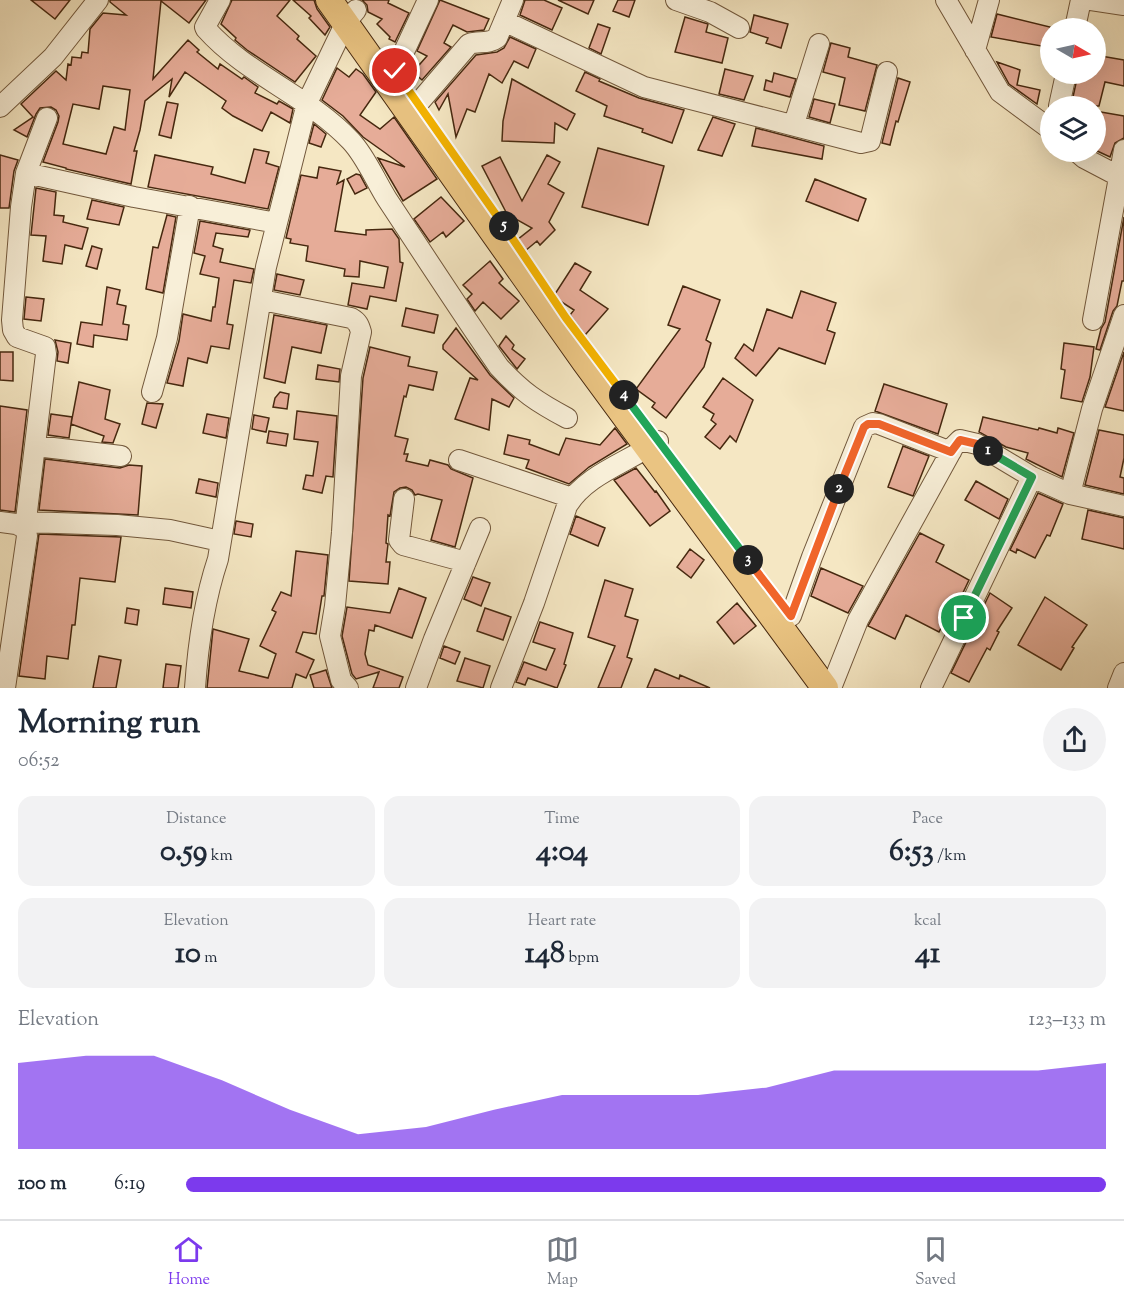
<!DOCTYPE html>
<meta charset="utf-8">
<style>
:root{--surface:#fff;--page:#f2f2f3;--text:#1f2937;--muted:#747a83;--line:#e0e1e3;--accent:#7c3aed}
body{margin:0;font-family:"Sorts Mill Goudy",serif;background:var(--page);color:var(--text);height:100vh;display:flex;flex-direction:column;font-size:22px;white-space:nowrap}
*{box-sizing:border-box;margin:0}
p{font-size:20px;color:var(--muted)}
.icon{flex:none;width:33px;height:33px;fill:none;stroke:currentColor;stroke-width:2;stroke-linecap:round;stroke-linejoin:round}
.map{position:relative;height:688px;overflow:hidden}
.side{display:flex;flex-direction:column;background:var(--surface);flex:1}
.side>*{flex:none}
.needle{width:39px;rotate:99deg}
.controls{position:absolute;left:1040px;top:18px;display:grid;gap:12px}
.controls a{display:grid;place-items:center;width:66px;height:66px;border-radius:50%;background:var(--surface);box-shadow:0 6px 24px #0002;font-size:30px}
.pin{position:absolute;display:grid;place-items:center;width:51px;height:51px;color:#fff;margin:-26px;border:3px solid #fff;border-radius:50%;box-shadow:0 2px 6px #0007}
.km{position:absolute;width:30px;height:30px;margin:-15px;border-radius:50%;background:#222;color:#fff;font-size:16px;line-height:30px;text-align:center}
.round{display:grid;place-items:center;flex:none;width:63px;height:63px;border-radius:32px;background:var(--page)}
.summary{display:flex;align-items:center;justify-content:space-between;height:102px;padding:0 18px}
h1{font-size:33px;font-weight:700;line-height:45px}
.figures{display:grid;grid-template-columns:repeat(3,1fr);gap:9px;height:102px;padding:6px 18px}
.figures div{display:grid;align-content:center;border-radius:15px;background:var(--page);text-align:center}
.figures b{font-size:30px;font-weight:700}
.figures small{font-size:16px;font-weight:400}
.figures p{font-size:16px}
.chart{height:168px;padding:12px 18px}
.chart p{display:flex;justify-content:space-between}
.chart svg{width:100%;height:108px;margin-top:6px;fill:var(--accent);opacity:.7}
ul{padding:0 18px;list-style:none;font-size:20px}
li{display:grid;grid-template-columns:96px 72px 1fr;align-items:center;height:45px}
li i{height:15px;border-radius:8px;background:var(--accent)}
.tabs{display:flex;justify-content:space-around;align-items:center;height:84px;border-top:2px solid var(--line);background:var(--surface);font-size:16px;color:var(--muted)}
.tabs a{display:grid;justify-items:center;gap:3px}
.tabs .selected{color:var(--accent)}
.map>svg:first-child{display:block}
</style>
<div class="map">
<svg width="1124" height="688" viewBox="0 0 1124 688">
<rect width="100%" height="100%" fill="#f5e7c3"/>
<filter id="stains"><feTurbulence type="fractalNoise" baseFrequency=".00333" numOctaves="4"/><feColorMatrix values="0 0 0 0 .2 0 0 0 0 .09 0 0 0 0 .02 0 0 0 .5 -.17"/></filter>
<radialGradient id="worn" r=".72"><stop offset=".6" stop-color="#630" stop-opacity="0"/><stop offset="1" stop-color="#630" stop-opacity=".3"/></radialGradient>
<path fill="#e6ac98" stroke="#46280f" stroke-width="1.5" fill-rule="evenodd" d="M31,0H70L55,19Z
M110,0H206L189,23L161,1L153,79L188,40L199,50L197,52L218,69L220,64L242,79L244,77L258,87L255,93L277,104L279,101L293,109L290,123L271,112L262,131L233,116L222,108L226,101L185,72L169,97L172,79L145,101L140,130L134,151H137L131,184L66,169V168L43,162L58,122L59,116L56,110L51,107L40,108L36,114L27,137L14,130L33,117L21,104L56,71L66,80L68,64L71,65L72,57L81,58L82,52L88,53L90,29L103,13L126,15L110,2ZM103,86L130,90L125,130L114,127L106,154L63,144L73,104L99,109Z
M232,0H290L277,16L299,36L297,39L316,56L295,82L247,50L235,40L236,38L221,24Z
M293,0H314L317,9L330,27L325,35L309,18L311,16Z
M362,0H389L388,3L409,13L395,42L389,39L390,37L377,24L382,19L368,12L367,5Z
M440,0L489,19L484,30L467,32L453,25L444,43L451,47L422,80L413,72L427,56L417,51Z
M525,0H544L562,8L552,30L520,15Z
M558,0H594L588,14Z
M618,0H635L629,17L613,11Z
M997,14L1050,27L1047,47L991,37Z
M754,15L788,24L781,48L766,43L768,38L750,32Z
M685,17L708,24L706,32L728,38L722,63L675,52Z
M598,24L610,28L601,54L589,48Z
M510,37L536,49L528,68L514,61L502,83L489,74L475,112L467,109L456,137L448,94L439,110L435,102L476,55L497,52L504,48Z
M831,43L850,48L848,57L877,65L865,111L839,105L845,78L823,72Z
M1095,55L1124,60V86L1105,82L1099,106H1071L1078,74H1095Z
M997,62L1020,70L1017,85L1040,90L1037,104L1009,84Z
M337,68L349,77L356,69L363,74L376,92L360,115L380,129L394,117L437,179L403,201L378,158L405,167L363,137L343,116L322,100Z
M725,69L753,76L744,100L719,94Z
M585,72L600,79L599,81L639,98L684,110L672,143L642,132L643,129L604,116L607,106L576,91Z
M774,73L796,79L790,97L764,90L766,80L772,82Z
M898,78L910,82L898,122L896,121L890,145L882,143Z
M512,79L575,114L567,130L555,123L554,143L502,141L503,121Z
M814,99L835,104L830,123L809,117Z
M167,102L178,104L171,138L159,135Z
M1095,111L1124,116V138L1115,143L1110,157L1095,150Z
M713,117L735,124L722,156L698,150Z
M314,124L326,134L321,147L309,143Z
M756,128L824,146L822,159L752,146Z
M598,148L664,166L648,225L582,207Z
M254,149L269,152L266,163L279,167L268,209L148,187L155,155L213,167L211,174L245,183Z
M0,155L18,160L14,171L9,208H0Z
M547,155L560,162L548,184L564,193L549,222L555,230L540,245L537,241L525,251L517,240L532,228L507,214L482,166L500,157L522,201Z
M319,167L341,171L337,184L344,180L335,231L366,235V230L392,229L399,239L400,262L403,263L396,301L370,296L367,309L348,305L352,283L384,288L388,267L360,261L359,277L344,276L345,269L306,261L308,246L290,243L291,239L286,238L301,175L317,178Z
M356,174L360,175L367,188L355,194L347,179Z
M815,179L866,199L858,221L806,201Z
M36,188L56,192L54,215L64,216L63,222L88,228L82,249L65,245L62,264L43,261L46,236L31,235Z
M441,197L464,221L446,237L443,232L430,242L414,219Z
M92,200L124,207L119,225L87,219Z
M167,215L176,217L163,293L146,289L153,247L158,248Z
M1124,217V281H1122L1117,306L1113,311L1100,350L1096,349L1101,329L1105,322Z
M200,221L250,230L248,237L216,233L213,246L223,249L220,262L254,269L251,283L234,280L227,324L233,325L229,349L211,346L207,363L188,358L183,386L167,383L179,341L183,314L211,321L213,307H215L219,278L200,274L205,256L194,253Z
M92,246L102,249L97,269L86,266Z
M490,261L503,279L499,283L519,301L501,319L483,302L475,311L467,299L472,294L463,285Z
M575,263L591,272L580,290L608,309L585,335L570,315L574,310L560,301L555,294Z
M277,274L304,280L300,295L274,290Z
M683,286L720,300L706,340L711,343L704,367L666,418L652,407L655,403L636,389L680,329L668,325Z
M107,287L120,290L117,304L126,306L123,324L129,325L127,340L94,335L93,347L77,344L81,322L102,325Z
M801,291L836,303L827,330L835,333L825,364L779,348L756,376L735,358L744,344L753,351L767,309L792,318Z
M26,297L44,299L41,321L24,319Z
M406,308L438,315L434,333L402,326Z
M274,315L327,325L321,353L292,347L285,383L264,378Z
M456,328L490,375L514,398L509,407L492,399L489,430L455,419L470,378L478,380L443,349V345Z
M506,336L514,345L512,349L525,359L517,369L499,346Z
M55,340L71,343L68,363L57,361L58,352Z
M1064,343L1094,347L1090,377L1082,402L1061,398L1065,370L1061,369Z
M370,347L410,357L408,366L437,372L433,390L409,385L406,397L404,396L395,436L408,439L404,454H408L406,461L428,466L430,460L448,465L451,469L473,478L455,547L431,540L442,500L418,494L415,495L412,490L406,487L400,488L394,492L390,516L388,515L386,543L388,544L386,562H390L388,584L349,581L363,378Z
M0,352H13V381L0,380Z
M1124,352V411L1105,407Z
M318,365L340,369L339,382L316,379Z
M723,378L753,400L736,442L730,436L720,449L705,437L716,424L711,420L714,414L703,407Z
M79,382L110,390L105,419L120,424L113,443L102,442L104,436L71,424Z
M884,384L947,404L938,434L875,411Z
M280,392L289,394L287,409L273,407L275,398Z
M147,403L163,404L156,428L142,424Z
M0,406L27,410L15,512L0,510Z
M297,411L337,416L333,477L326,476L322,493L303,489L306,475L313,476L318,442L294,439Z
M51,414L72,417L69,438L48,435Z
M207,414L229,418L226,438L203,433Z
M254,415L269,418L266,432L252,429Z
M983,417L1038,430L1039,428L1057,433L1058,428L1074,433L1062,477L1026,459L1028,453L1006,447L979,432Z
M615,428L627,444L589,467L569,484L526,468L529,460L504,454L508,435L530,440L529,444L559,455L566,438L600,445Z
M1099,430L1124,435V458L1120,477L1124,478V494L1085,485Z
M269,431L288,434L286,446L267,443Z
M903,446L929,456L913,496L888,487Z
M45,459L120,468L129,465L142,466L138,515L39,510Z
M636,468L655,492L656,491L670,511L650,526L614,480Z
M199,479L218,483L216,497L196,493Z
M976,481L1008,499L999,519L965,500Z
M1038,493L1063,504L1050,536L1047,535L1035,558L1017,549L1016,553L1010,550Z
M1088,510L1124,518V549L1082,539Z
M576,516L605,528L598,546L570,534Z
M236,521L253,524L251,537L234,534Z
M920,533L944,545L936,562L969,580L959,601L956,599L939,632L906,615L895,639L868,626Z
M39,534L121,537L115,582L80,578L75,625H72L68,659L47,656L45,679L19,676Z
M690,549L704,560L691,578L677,567Z
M296,551L328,555L324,596H322L316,634L303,632L296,652L314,660L306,678L296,674L292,688H207L213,629L249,639L239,671L268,678L276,654L260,646L276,612L272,610L281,592L291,596Z
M821,568L863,586L848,613L811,596Z
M473,577L490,583L481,606L464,599Z
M605,580L633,589L625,616L638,620L627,657L632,659L621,688H598L615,646L588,637Z
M165,588L193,592L191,608L163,604Z
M399,588L426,598L412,638L375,625L374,631L369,630L365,654L368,665L403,677L399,688H373L379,672L356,679L352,674L342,636L347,607L390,613Z
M990,593L1012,608L997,631L999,632L990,650L987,648L969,682L951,673Z
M1045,597L1087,625L1072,647L1074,648L1061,670L1018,645Z
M737,603L756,626L734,644L717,622Z
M127,608L139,610L137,625L125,623Z
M485,608L511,617L503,640L477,631Z
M540,622L573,633L564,664L566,665L557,688L528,678L525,685L516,682L524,662L546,670L555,649L533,642Z
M444,646L460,652L455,664L440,658Z
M99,656L121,660L116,688H93Z
M465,658L490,666L483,688L457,681Z
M166,664L181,666L178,688H163Z
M655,669L679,679L680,675L710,688H647Z
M326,670L332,688H314L310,675Z"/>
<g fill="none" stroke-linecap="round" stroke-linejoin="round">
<defs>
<path id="minor" d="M220,0L205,27L206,29C247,75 309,96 351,141C366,157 375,180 387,199C424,255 461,312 499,367C522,392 537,402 567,418
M676,0L710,12L739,28
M946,0L1000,92L1050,129
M1091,0L1124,5
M504,21L644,87L861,143L870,141L887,72
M1075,28L1081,0
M975,50L989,0
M395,71L428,0
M1059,106L1066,74
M0,107L53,57L98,0
M410,113L469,44C479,41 489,44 497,38L513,0
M794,124L819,44
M1077,152L1084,158L1124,179
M26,173L134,197L277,223
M262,300L351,318C358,322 359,325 361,332L351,376L342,532L335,606L330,636L341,680L348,688
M1093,320L1124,150
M152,392L167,338L190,206
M36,446L121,456
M459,460L572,498
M1070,494L1092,409L1124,315
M404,499L399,540L403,545L466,562
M0,522L16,524L25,528L27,536L5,688
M26,522L117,525L170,530L220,541
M25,528L46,354L45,347L17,337L13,330L12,320L21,207L26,173L47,118
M791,616L812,557L864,427L873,423L879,424L951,452
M195,688C198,644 204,601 218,559L266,267L307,103L346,22L356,10
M416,688L434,639L480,528
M501,688L534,603L567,506C586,474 629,462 658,441
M831,688L858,620L954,446L960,440L977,444L1032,477
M931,688L1032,477L1070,494L1124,506
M1118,688L1124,673"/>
<path id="major" d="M329,0L585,362L825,688"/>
</defs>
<use href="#minor" stroke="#72583c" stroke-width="22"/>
<use href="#major" stroke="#46280f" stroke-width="28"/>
<use href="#minor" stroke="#f8efd8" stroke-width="20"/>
<use href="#major" stroke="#eac482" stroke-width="26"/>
</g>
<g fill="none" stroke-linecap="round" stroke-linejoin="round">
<defs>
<path id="split-1" d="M964,618L1032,477L988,451"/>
<path id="split-2" d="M839,489L864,427L868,424H879L951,452L960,440L977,444L988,451"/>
<path id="split-3" d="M748,560L791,616L839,489"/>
<path id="split-4" d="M624,395L748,560"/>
<path id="split-5" d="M504,226L566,318L624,395"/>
<path id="split-6" d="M395,71L504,226"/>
</defs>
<use href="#split-1" stroke="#fff" stroke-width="12"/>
<use href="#split-2" stroke="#fff" stroke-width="12"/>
<use href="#split-3" stroke="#fff" stroke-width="12"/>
<use href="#split-4" stroke="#fff" stroke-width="12"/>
<use href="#split-5" stroke="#fff" stroke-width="12"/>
<use href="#split-6" stroke="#fff" stroke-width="12"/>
<use href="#split-1" stroke="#22a559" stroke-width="8"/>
<use href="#split-2" stroke="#f0652b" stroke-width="8"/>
<use href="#split-3" stroke="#f0652b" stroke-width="8"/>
<use href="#split-4" stroke="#22a559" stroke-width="8"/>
<use href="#split-5" stroke="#f5b400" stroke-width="8"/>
<use href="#split-6" stroke="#f5b400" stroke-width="8"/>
</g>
<rect width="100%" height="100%" filter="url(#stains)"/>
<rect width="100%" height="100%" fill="url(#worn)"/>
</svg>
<div class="controls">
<a><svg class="needle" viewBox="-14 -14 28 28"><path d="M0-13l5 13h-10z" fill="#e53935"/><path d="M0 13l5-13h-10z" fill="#747a83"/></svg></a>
<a><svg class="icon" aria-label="layers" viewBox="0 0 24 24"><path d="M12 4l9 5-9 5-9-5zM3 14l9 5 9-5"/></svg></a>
</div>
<div class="pin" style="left:964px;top:618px;background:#1e9e55"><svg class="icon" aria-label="arrive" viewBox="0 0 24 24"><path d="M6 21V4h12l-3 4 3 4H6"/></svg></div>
<div class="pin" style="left:395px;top:71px;background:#d93025"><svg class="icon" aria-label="check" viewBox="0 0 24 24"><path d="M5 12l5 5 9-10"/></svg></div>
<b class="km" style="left:988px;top:451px">1</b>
<b class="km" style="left:839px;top:489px">2</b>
<b class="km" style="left:748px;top:560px">3</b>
<b class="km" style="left:624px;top:395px">4</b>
<b class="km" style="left:504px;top:226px">5</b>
</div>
<section class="side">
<div class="summary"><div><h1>Morning run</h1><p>06:52</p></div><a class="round"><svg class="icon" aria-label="share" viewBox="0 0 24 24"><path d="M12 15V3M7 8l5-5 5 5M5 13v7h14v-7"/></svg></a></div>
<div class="figures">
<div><p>Distance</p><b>0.59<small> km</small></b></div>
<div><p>Time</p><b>4:04</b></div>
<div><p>Pace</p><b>6:53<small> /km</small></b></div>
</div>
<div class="figures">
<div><p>Elevation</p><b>10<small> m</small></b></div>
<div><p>Heart rate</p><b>148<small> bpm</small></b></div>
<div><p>kcal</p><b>41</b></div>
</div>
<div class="chart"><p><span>Elevation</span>123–133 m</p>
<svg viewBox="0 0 160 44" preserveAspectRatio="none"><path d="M0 44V9L10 6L20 6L30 16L40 28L50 38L60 35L70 28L80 22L90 22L100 22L110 19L120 12L130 12L140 12L150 12L160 9V44z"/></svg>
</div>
<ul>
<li><b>100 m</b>6:19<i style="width:100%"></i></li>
</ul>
</section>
<nav class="tabs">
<a class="selected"><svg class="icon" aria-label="home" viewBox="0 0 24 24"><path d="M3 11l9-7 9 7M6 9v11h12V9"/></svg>Home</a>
<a><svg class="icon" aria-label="map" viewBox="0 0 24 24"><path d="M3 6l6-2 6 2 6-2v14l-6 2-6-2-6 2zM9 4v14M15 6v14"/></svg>Map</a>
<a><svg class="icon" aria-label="saved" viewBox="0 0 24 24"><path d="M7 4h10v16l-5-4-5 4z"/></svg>Saved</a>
</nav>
